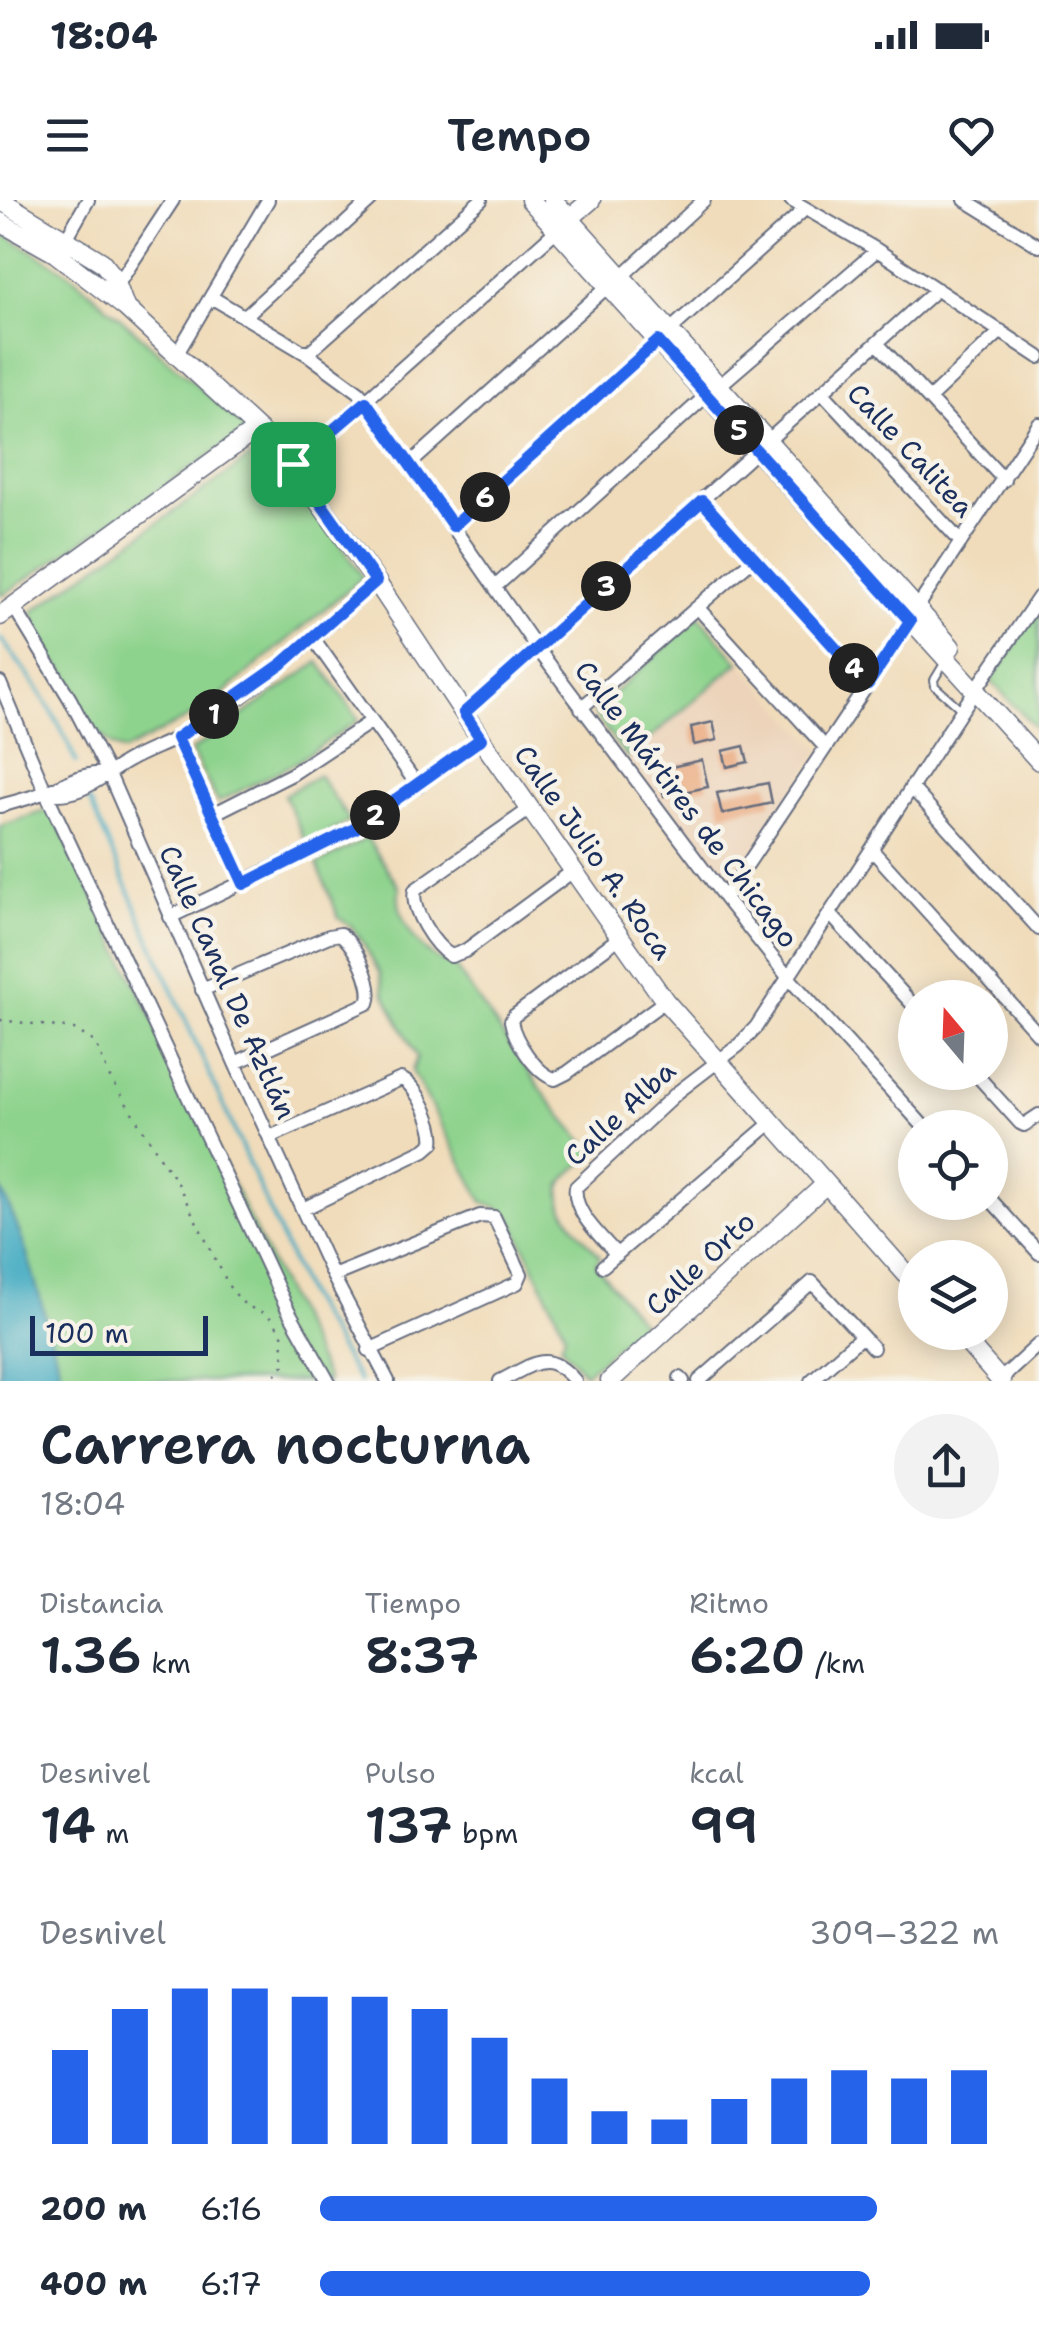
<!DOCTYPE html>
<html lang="es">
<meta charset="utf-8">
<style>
:root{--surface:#fff;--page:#f2f2f3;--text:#1f2937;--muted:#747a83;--accent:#2563eb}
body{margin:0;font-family:"Shantell Sans",sans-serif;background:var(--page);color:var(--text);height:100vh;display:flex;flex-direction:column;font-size:38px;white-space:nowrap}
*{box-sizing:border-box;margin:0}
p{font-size:32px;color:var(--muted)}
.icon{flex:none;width:55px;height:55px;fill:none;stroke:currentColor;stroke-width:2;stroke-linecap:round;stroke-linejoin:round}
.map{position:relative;height:1181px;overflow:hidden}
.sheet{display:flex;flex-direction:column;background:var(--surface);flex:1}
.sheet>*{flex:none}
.needle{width:65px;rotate:341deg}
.fabs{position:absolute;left:898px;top:780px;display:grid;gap:20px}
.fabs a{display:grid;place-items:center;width:110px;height:110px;border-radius:50%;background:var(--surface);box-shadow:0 5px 25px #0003;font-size:50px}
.scale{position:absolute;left:30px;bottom:25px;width:178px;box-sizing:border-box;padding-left:10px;border:5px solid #1b2f5e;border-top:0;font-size:28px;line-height:35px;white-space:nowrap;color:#1b2f5e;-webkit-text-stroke:8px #f7f3e8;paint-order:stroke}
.pin{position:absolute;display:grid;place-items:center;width:85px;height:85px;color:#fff;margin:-42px;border-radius:20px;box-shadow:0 5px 15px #0006}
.km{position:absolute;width:50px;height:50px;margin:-25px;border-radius:50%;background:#222;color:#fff;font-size:28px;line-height:50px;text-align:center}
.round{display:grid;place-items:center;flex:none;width:105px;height:105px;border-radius:52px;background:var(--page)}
.summary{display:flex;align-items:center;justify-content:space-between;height:170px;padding:0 40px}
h1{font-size:55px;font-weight:600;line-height:75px}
.metrics{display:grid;grid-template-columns:repeat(3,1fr);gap:15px;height:170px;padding:10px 40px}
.metrics div{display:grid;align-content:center}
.metrics b{font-size:50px;font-weight:600}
.metrics small{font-size:28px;font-weight:400}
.metrics p{font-size:28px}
.chart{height:280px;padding:20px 40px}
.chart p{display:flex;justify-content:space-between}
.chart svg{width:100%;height:180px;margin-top:10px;stroke:var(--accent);stroke-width:6}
ul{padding:0 40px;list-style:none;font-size:32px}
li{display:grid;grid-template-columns:160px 120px 1fr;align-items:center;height:75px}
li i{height:25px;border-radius:12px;background:var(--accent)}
.status{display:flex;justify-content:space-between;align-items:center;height:70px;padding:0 50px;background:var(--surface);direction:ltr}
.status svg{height:28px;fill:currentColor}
header{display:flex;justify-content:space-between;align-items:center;height:130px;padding:0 40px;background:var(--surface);font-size:45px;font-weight:600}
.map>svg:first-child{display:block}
</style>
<div class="status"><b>18:04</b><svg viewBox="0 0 49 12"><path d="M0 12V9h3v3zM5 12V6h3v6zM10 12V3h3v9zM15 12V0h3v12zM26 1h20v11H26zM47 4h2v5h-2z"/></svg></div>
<header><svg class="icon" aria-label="menu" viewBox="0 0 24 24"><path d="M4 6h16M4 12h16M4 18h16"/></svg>Tempo<svg class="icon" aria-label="heart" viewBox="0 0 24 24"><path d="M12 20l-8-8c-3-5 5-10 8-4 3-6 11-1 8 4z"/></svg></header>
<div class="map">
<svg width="1039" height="1181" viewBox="0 0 1039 1181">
<rect width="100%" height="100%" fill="#f7f3e8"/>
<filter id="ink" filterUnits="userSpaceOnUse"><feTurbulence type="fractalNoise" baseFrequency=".01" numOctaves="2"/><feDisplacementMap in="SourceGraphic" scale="20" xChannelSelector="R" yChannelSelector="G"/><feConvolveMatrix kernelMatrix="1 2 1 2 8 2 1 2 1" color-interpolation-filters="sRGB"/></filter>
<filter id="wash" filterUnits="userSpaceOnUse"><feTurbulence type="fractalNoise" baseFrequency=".0048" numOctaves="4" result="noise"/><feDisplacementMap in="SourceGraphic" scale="40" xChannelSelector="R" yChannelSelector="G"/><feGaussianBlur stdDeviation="2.25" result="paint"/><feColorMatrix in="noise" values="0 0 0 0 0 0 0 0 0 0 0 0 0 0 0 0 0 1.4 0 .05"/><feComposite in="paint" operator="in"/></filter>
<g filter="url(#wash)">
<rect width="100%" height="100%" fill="#f0dcba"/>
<path fill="#ecd3ba" d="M739,462L820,550L726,691L627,558Z"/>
<path fill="#8ed38d" stroke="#548176" stroke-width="2.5" d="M0,32L69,73L248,230L3,395L0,393Z
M265,247L291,270L363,377L206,508L124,551L112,546L82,517L74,486L63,469L50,458L32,412Z
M1039,409V532L991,481Z
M699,416L739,462L627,558L593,512Z
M319,462L359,520L295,563L218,602L191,551Z
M319,575L350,621L307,645L284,595Z
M51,609L328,1181H0V626Z
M367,638L400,688C392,715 424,762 453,764L548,899L594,954C586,962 570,971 564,981C549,1006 586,1039 600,1056L596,1065L642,1123L585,1174L561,1146L565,1133L512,1020L499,1008L483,1002L412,871L417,857L384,793L380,774L363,743L352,727L339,718L317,664Z"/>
<path fill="#43abc2" stroke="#2f6d90" stroke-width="2.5" d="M0,988C29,1044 42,1109 60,1170L55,1181H0Z"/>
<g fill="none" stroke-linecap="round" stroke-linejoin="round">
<path stroke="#43abc2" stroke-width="4" d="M1,439C32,479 58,515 76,562
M89,600L307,1096L359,1181"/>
</g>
<g id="blocks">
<path fill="#eaa97e" d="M713,522L717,540L694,545L691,527Z
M744,546L748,562L727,567L723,551Z
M702,560L708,587L664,596L658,570Z
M768,583L772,603L722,614L717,593Z"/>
</g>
</g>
<g filter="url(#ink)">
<use href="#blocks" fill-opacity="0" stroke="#666c7e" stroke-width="2.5"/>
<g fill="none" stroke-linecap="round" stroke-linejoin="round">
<defs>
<path id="service" d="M946,460L934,480L935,486L962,510"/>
<path id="minor" d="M791,0L877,50L1039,157
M965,0L1039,46
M66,39L88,0
M621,77L704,0
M114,90L173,0
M211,97L307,154L359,192L537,448L725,698L788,777L925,928
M244,117L371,0
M669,131L805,9
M878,144L1004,280
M307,154L481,0
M175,157L268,0
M719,186L877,50
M823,193L961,342
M929,199L1001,131
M410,264L608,86
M293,265L558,29
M702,301L869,484
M453,326L658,141
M495,387L707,195
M14,407L70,499L109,574L235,863L333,1076L388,1181
M698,408L825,547
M917,408L1039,224
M313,438L418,586
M0,483L46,593L287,1108L328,1181
M581,508L753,359
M464,513L937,89
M177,538L244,684
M911,587L1039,729
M46,593C81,599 101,576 128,561C144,552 161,546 177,538C251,497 314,438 376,381
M0,606C13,602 27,599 40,594C65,586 80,571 109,574
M530,609L415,690C410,709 434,746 451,756L465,751L573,671
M213,614L292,574L372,521
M872,650L1039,835
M725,698L910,421
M830,714L915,807
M170,717L354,629L481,539
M619,738L514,816L511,821C514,839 536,874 555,879L567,873L665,801
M202,790L329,736L340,734C355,744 375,786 368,803L235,863
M974,872L1020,923L1024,925L1039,915
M270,937L401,879C417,885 436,926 433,943L425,950L303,1009
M990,999L1039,1053
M617,1055C602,1037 572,1012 576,987L678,892L738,846L756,827L962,510L1039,397
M603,1066L772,922
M333,1076L480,1016L494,1017L521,1074L517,1083L369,1150
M680,1178L683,1181
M1000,1180L1039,1144
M500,1181C533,1165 547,1148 575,1181
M699,1181L812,1082L873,1148
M811,1181L862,1136"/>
<path id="tertiary" d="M0,0L102,62L114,77L125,107
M530,0L1039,561
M553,0L951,447
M569,19L591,0
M0,22L55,53L125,107L284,254L376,381L481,539L665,801L915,1084
M0,416L257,229
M958,1132L1001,1181
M610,1181L826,984"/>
</defs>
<use href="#service" stroke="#666c7e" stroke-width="10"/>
<use href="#minor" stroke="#666c7e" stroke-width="16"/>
<use href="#tertiary" stroke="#666c7e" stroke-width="21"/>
<path stroke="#666c7e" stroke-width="2.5" stroke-dasharray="2.5 8" stroke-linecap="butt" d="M0,820L74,829L96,843L109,876L178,985L230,1088L245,1105L268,1115L282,1133L284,1165L270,1181"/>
<use href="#service" stroke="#fff" stroke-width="6"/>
<use href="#minor" stroke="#fff" stroke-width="12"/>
<use href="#tertiary" stroke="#fff" stroke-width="18"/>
</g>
</g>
<g fill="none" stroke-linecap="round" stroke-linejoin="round" filter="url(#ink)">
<defs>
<path id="route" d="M658,141L910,421L868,484L702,301L464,513L481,539L354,629L244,684L177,538L282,464L376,381L293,264L366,202L453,326Z"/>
</defs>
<use href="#route" stroke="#fff" stroke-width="20"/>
<use href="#route" stroke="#2563eb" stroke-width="12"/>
</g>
<g text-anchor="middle" stroke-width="9" stroke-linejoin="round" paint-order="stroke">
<g font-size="28" fill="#1b2f5e" stroke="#f7f3e8">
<text transform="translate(911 250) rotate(47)" y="10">Calle Calitea</text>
<text transform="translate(687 604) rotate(53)" y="10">Calle Mártires de Chicago</text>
<text transform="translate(594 652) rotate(55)" y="10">Calle Julio A. Roca</text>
<text transform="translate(228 782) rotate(66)" y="10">Calle Canal De Aztlán</text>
<text transform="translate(620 913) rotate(-43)" y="10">Calle Alba</text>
<text transform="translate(700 1063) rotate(-43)" y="10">Calle Orto</text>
</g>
</g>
</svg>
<div class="fabs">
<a><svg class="needle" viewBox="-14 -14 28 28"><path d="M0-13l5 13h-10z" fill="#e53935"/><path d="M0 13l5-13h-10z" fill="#747a83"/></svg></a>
<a><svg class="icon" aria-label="locate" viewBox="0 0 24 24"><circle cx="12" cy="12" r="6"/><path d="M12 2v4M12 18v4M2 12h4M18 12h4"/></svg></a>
<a><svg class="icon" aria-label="layers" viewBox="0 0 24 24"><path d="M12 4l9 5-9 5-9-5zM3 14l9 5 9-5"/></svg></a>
</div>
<div class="scale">100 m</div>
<div class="pin" style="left:293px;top:264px;background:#1e9e55"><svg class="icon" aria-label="arrive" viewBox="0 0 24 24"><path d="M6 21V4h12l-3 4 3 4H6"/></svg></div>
<b class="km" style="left:214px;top:514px">1</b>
<b class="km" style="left:375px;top:615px">2</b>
<b class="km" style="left:606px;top:386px">3</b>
<b class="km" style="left:854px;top:468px">4</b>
<b class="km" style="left:739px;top:230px">5</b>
<b class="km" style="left:485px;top:297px">6</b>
</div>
<section class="sheet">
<div class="summary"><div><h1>Carrera nocturna</h1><p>18:04</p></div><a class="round"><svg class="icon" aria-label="share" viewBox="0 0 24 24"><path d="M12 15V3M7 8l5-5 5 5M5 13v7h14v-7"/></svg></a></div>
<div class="metrics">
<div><p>Distancia</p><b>1.36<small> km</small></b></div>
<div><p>Tiempo</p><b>8:37</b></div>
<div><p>Ritmo</p><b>6:20<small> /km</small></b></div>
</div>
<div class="metrics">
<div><p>Desnivel</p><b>14<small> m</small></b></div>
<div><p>Pulso</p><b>137<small> bpm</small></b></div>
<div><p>kcal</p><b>99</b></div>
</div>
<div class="chart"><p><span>Desnivel</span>309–322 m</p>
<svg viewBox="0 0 160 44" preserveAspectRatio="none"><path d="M5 44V21M15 44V11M25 44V6M35 44V6M45 44V8M55 44V8M65 44V11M75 44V18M85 44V28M95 44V36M105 44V38M115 44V33M125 44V28M135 44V26M145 44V28M155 44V26"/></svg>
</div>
<ul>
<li><b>200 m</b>6:16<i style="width:82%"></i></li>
<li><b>400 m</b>6:17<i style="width:81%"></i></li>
</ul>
</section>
